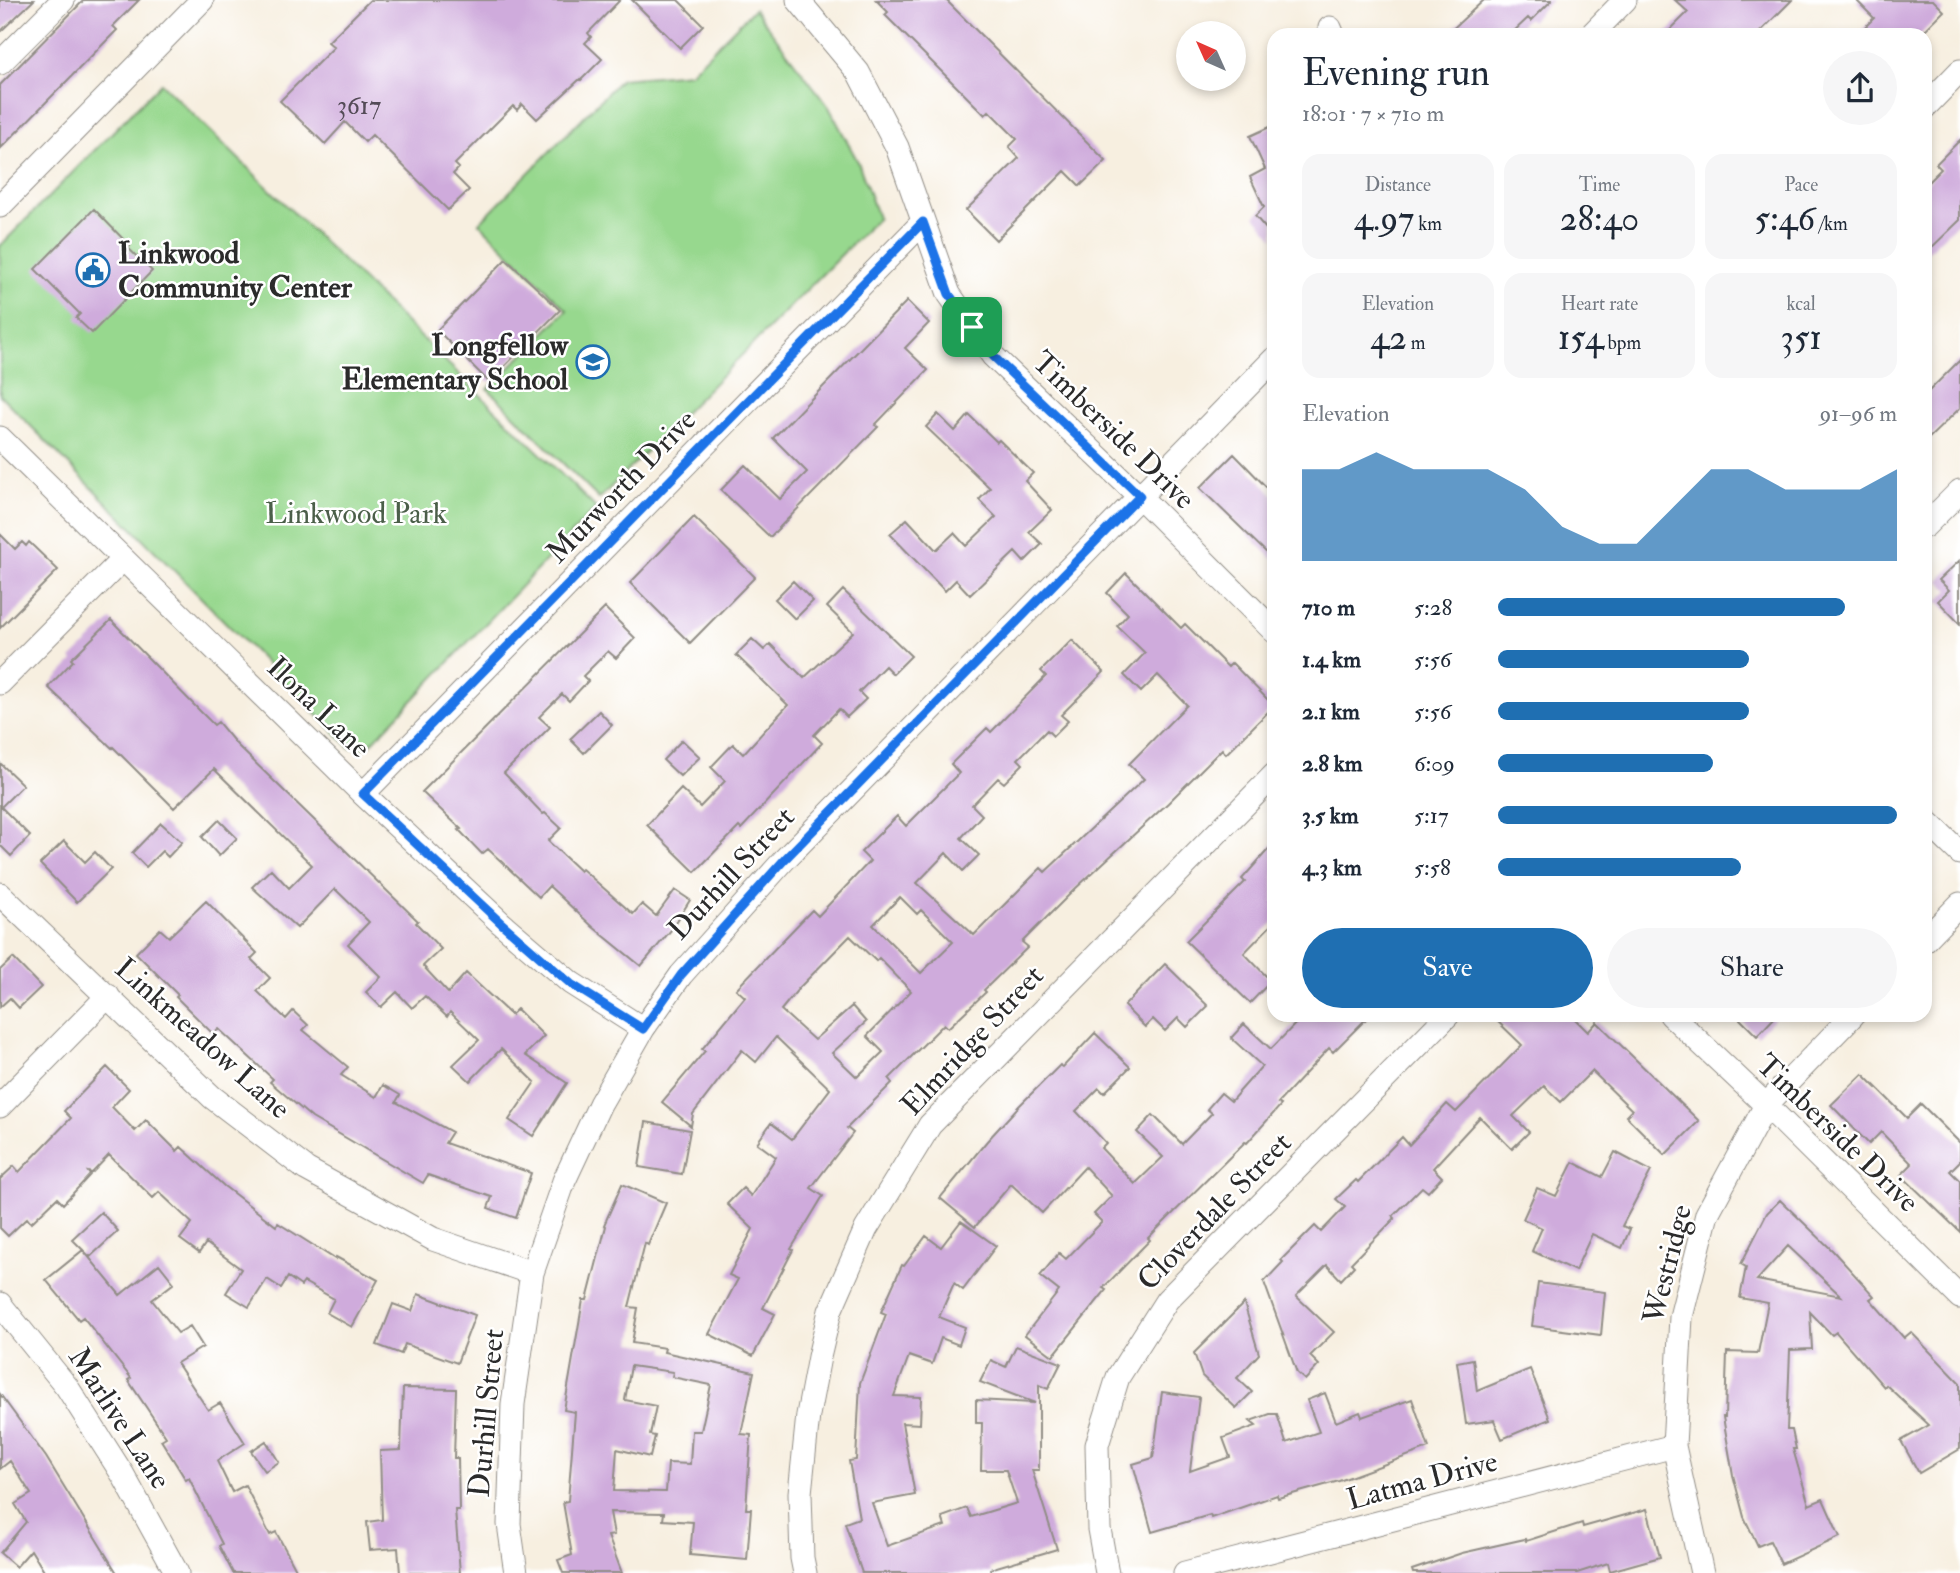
<!DOCTYPE html>
<meta charset="utf-8">
<style>
:root{--surface:#fff;--page:#f6f6f7;--text:#1f2937;--muted:#747a83;--accent:#1f6fb2}
body{margin:0;font-family:"IM FELL Double Pica",serif;background:var(--page);color:var(--text);height:100vh;display:flex;flex-direction:column;font-size:26px;white-space:nowrap}
*{box-sizing:border-box;margin:0}
p{font-size:23px;color:var(--muted)}
.icon{flex:none;width:38px;height:38px;fill:none;stroke:currentColor;stroke-width:2;stroke-linecap:round;stroke-linejoin:round}
.map{position:relative;flex:1;overflow:hidden}
.details{position:absolute;left:1267px;top:28px;width:665px;height:994px;display:flex;flex-direction:column;background:var(--surface);border-radius:21px;box-shadow:0 4px 10px #0003}
.details>*{flex:none}
.needle{width:46px;rotate:315deg}
.buttons{position:absolute;left:1176px;top:21px;display:grid;gap:14px}
.buttons a{display:grid;place-items:center;width:70px;height:70px;border-radius:50%;background:var(--surface);box-shadow:0 4px 10px #0003;font-size:35px}
.pin{position:absolute;display:grid;place-items:center;width:60px;height:60px;color:#fff;margin:-30px;border-radius:14px;box-shadow:0 4px 10px #0006}
.round{display:grid;place-items:center;flex:none;width:74px;height:74px;border-radius:37px;background:var(--page)}
.head{display:flex;align-items:center;justify-content:space-between;height:119px;padding:0 35px}
h1{font-size:38px;font-weight:600;line-height:52px}
.figures{display:grid;grid-template-columns:repeat(3,1fr);gap:10px;height:119px;padding:7px 35px}
.figures div{display:grid;align-content:center;border-radius:18px;background:var(--page);text-align:center}
.figures b{font-size:35px;font-weight:600}
.figures small{font-size:19px;font-weight:400}
.figures p{font-size:19px}
.chart{height:196px;padding:14px 35px}
.chart p{display:flex;justify-content:space-between}
.chart svg{width:100%;height:126px;margin-top:7px;fill:var(--accent);opacity:.7}
.action{display:flex;gap:14px;margin-top:auto;padding:14px 35px}
.action a{flex:1;height:80px;border-radius:42px;background:var(--accent);color:#fff;font-size:28px;font-weight:600;line-height:80px;text-align:center}
.action a+a{background:var(--page);color:var(--text)}
ul{padding:0 35px;list-style:none;font-size:23px}
li{display:grid;grid-template-columns:112px 84px 1fr;align-items:center;height:52px}
li i{height:18px;border-radius:9px;background:var(--accent)}
.map>svg:first-child{display:block}
</style>
<div class="map">
<svg width="1960" height="1573" viewBox="0 0 1960 1573">
<rect width="100%" height="100%" fill="#fff"/>
<filter id="ink" filterUnits="userSpaceOnUse"><feTurbulence type="fractalNoise" baseFrequency=".0143" numOctaves="2"/><feDisplacementMap in="SourceGraphic" scale="14" xChannelSelector="R" yChannelSelector="G"/><feConvolveMatrix kernelMatrix="1 2 1 2 8 2 1 2 1" color-interpolation-filters="sRGB"/></filter>
<filter id="wash" filterUnits="userSpaceOnUse"><feTurbulence type="fractalNoise" baseFrequency=".00686" numOctaves="4" result="noise"/><feDisplacementMap in="SourceGraphic" scale="28" xChannelSelector="R" yChannelSelector="G"/><feGaussianBlur stdDeviation="1.57" result="paint"/><feColorMatrix in="noise" values="0 0 0 0 0 0 0 0 0 0 0 0 0 0 0 0 0 1.4 0 .05"/><feComposite in="paint" operator="in"/></filter>
<g filter="url(#wash)">
<rect width="100%" height="100%" fill="#f7efe0"/>
<path fill="#97d88e" stroke="#61825c" stroke-width="2" d="M754,9L829,107L858,162L878,218L599,499L488,389L567,310L479,223L621,79L690,73Z
M161,83L596,508L367,748H350L0,395V246Z"/>
<g id="blocks">
<path fill="#cfabdc" fill-rule="evenodd" d="M0,0H34L0,32Z
M84,0H139L113,26L117,30L0,149V85Z
M370,0H620L588,33L591,37L585,43L602,59L581,80L580,79L537,119L522,104L517,110L513,106L455,164L459,168L453,174L469,190L448,210L372,135L365,142L345,122L325,144L280,101L334,47L328,42Z
M632,0H678L703,25L680,48Z
M876,0H946L1106,161L1080,186L1065,171L996,240L966,210L1019,158L1009,147L1017,139L989,111L985,115L885,15L888,12Z
M1484,0H1552L1531,21L1528,18L1510,35H1446Z
M1675,0H1792L1757,35H1665L1688,12Z
M1856,0H1933L1944,11L1920,35H1857L1874,18Z
M1274,125V238L1255,216L1264,207L1250,177L1265,169L1250,136Z
M1960,140V220L1925,254V185L1941,169L1936,164Z
M94,209L130,246L128,248L152,271L92,333L76,318L80,314L35,269Z
M506,259L560,310L489,382L437,330Z
M907,301L929,323L905,348L928,370L875,425L878,427L770,537L721,490L745,465L780,499L807,472L773,438Z
M1960,360V408L1925,442V395Z
M938,414L955,431L969,415L997,442L999,440L1033,473L1025,481L1052,510L1029,532L1042,544L1024,562L1015,552L970,595L956,580L945,591L890,534L907,519L936,550L954,533L966,546L996,517L979,500L990,488L926,427Z
M1234,454L1274,495V560L1200,488Z
M694,517L755,577L690,643L630,583Z
M0,534L15,549L22,542L26,546L29,542L58,570L0,628Z
M1960,560V624L1938,601L1949,590L1939,580Z
M1126,573L1181,628L1185,624L1228,667L1232,663L1274,706L1226,754L1222,749L1168,803L1075,889L1022,942L1028,947L984,990L986,992L948,1028L944,1024L889,1079L892,1083L847,1128L853,1133L811,1188L823,1196L791,1249L793,1250L763,1308L775,1314L753,1356L709,1334L738,1279L729,1275L753,1229L727,1204L743,1188L751,1196L776,1157L757,1143L771,1123L792,1139L830,1089L776,1037L756,1062L742,1050L693,1114L691,1126L662,1102L705,1051L702,1049L745,997L736,989L812,910L818,916L870,861L861,852L897,816L906,826L959,773L951,764L987,728L991,732L1046,676L1041,671L1072,640L1104,672L1061,715L1068,721L1053,736L1047,730L1018,759L1023,764L1004,783L998,778L972,805L982,815L961,838L979,855L963,871L946,853L917,883L974,935L1041,868L1045,872L1144,779L1129,764L1187,705L1158,675L1141,692L1124,675L1145,653L1117,626L1128,614L1107,593ZM900,897L917,914L921,910L953,942L921,973L873,925ZM850,936L876,961L879,958L911,991L867,1036L883,1052L857,1077L832,1053L866,1022L852,1006L814,1040L781,1010L799,988Z
M793,581L813,601L795,619L775,599Z
M843,590L911,656L893,674L885,666L859,692L866,699L847,717L839,709L814,735L822,743L741,829L739,827L695,872L647,825L681,789L700,807L725,781L711,767L733,744L743,754L788,705L736,655L752,639L764,650L770,644L804,678L853,632L827,607Z
M605,608L635,638L616,658L608,651L583,676L588,681L569,701L562,694L539,717L550,727L504,773L543,814L545,813L561,828L548,841L580,871L582,869L633,914L642,904L656,916L675,890L690,900L672,929L641,966L593,927L549,886L539,897L488,849L482,854L459,830L461,829L422,792Z
M111,620L201,712L214,725L218,722L237,745L418,921L416,923L441,949L423,966L448,993L466,973L511,1015L517,1009L544,1036L525,1055L567,1083L533,1136L509,1120L535,1082L501,1049L470,1081L453,1065L479,1040L450,1012L447,1017L425,996L412,1008L397,992L381,1007L366,992L381,977L348,944L369,922L335,889L297,928L252,887L271,869L289,888L312,865L214,769L174,808L113,747L112,748L48,687L73,661L71,659Z
M599,711L612,725L584,753L570,739Z
M682,740L700,757L680,776L663,760Z
M0,763L23,785L1,807L30,836L11,856L0,845Z
M219,820L237,838L219,856L202,837Z
M161,823L182,842L168,857L162,851L146,867L132,853Z
M64,841L85,862L95,852L111,869L77,902L40,864Z
M1274,843V922L1244,953L1271,981L1250,1003L1186,941L1245,882L1242,879Z
M206,901L257,953L251,959L270,978L257,991L286,1019L293,1011L308,1025L303,1030L348,1067L341,1075L376,1097L383,1085L400,1095L396,1102L452,1132L445,1143L531,1173L516,1218L488,1208L492,1197L428,1175L423,1183L312,1118L270,1082L273,1079L219,1029L213,1034L176,997L178,995L136,953L160,929L169,937Z
M13,958L41,987L19,1008L10,998L0,1007V970Z
M1165,964L1208,1006L1187,1027L1178,1018L1165,1031L1153,1019L1145,1027L1124,1006Z
M1304,1015H1370L1333,1052L1329,1048L1278,1103L1281,1105L1247,1143L1245,1142L1148,1238L1150,1240L1103,1288L1106,1290L1053,1356L1025,1335L1059,1291L1040,1276L1059,1253L1066,1259L1102,1222L1094,1214L1112,1196L1085,1167L1042,1213L1011,1184L975,1227L940,1198L987,1141L1019,1106L1060,1065L1063,1067L1095,1033L1130,1067L1104,1093L1099,1088L1076,1111L1106,1143L1101,1148L1135,1184L1163,1157L1137,1132L1153,1115L1182,1144L1212,1113L1207,1109L1221,1093L1231,1101L1262,1066L1231,1038L1244,1024L1271,1049Z
M1491,1015H1571L1588,1032L1597,1022L1699,1121L1665,1155L1626,1116L1632,1110L1592,1071L1561,1102L1544,1086L1513,1116L1529,1132L1512,1149L1480,1117L1433,1168L1442,1177L1428,1192L1422,1187L1393,1216L1395,1218L1351,1263L1354,1266L1341,1280L1327,1265L1296,1296L1334,1332L1310,1356L1319,1365L1305,1380L1297,1373L1264,1282L1283,1262L1281,1260L1315,1226L1321,1232L1345,1207L1336,1199L1356,1180L1358,1182L1402,1137L1409,1145L1447,1104L1456,1112L1522,1045Z
M1736,1015H1777L1757,1036Z
M107,1067L129,1089L112,1107L135,1131L146,1120L177,1151L181,1147L224,1186L276,1226L278,1223L335,1259L336,1257L378,1280L352,1327L327,1313L334,1299L304,1282L301,1286L288,1277L281,1288L267,1279L249,1307L226,1293L241,1269L206,1243L199,1253L180,1239L192,1223L159,1192L153,1198L109,1155L92,1173L88,1172L90,1175L63,1204L57,1198L31,1223L27,1218L8,1236L0,1228V1179L14,1166L19,1172L71,1118L64,1111Z
M1863,1074L1907,1118L1921,1104L1960,1143V1161L1950,1171L1960,1181V1232L1901,1175L1912,1164L1881,1132L1869,1144L1831,1105Z
M646,1122L690,1130L682,1174L639,1167Z
M1615,1152L1651,1171L1622,1226L1630,1229L1622,1248L1592,1234L1575,1271L1532,1251L1542,1228L1523,1219L1537,1188L1556,1196L1573,1162L1602,1177Z
M622,1184L666,1203L648,1245L645,1243L629,1307L638,1308L632,1343L665,1348L664,1352L754,1372L741,1434L751,1435L746,1509H751L747,1560L690,1555L693,1522L663,1520L664,1513L610,1512L614,1535L608,1536L622,1573H563L558,1560L572,1555L563,1502L568,1501L575,1412L564,1410L583,1300H587L606,1226L604,1225ZM631,1366L673,1372L672,1377L711,1385L701,1431H692L690,1464L668,1463L666,1492L614,1491L617,1449L650,1457L655,1436L650,1435L656,1406L625,1400Z
M1780,1200L1833,1251L1874,1296L1870,1299L1904,1338L1911,1332L1960,1383V1449L1919,1473L1901,1441L1929,1425L1886,1385L1884,1387L1836,1332L1832,1335L1810,1312L1812,1349L1790,1350L1787,1430H1792L1796,1449H1793L1809,1505L1823,1499L1840,1537L1781,1564L1770,1541L1758,1546L1744,1517L1733,1475L1723,1417H1725L1727,1352L1758,1353L1768,1303L1740,1298L1746,1267L1741,1264L1767,1213ZM1788,1246L1841,1296L1757,1280Z
M101,1212L118,1231L90,1257L72,1239Z
M961,1221L996,1246L963,1290L954,1283L939,1317L965,1327L959,1345L941,1338L932,1364L909,1356L894,1396L921,1397L920,1424L902,1423L915,1495L872,1503L887,1546L945,1526L942,1517L967,1508L971,1517L1017,1503L1006,1470H981L982,1423H976V1400L1035,1403L980,1382L991,1360L1006,1367L1016,1346L1061,1363L1048,1389L1039,1385V1470H1032L1057,1549L990,1569L991,1573H862L845,1523L859,1518L849,1461L856,1460L860,1383L886,1314L881,1312L902,1265L904,1266L926,1236L941,1247Z
M83,1250L120,1295L159,1264L174,1283L152,1300L178,1333L190,1326L203,1347L177,1363L208,1410L220,1403L245,1443L217,1461L232,1492L245,1485L270,1535L276,1532L298,1573H233L219,1546L222,1544L189,1478L186,1480L161,1440L166,1437L128,1380L131,1378L83,1317L79,1320L46,1280Z
M1538,1283L1605,1292L1601,1335L1532,1326Z
M418,1294L475,1315L457,1363L405,1344L401,1354L377,1345L393,1304L412,1311Z
M1244,1303L1259,1354L1237,1378L1252,1392L1236,1408L1202,1376L1194,1353Z
M1473,1359L1477,1391L1530,1369L1550,1419L1502,1439L1494,1420L1466,1424L1457,1362Z
M403,1388L456,1389L454,1458H458L459,1510H455L460,1573H400L398,1548L370,1550L367,1522L382,1520L380,1451L401,1450Z
M1162,1392L1199,1397L1190,1471L1230,1457L1223,1438L1256,1426L1250,1421L1270,1414H1277L1286,1443L1319,1432L1307,1400L1325,1393L1336,1422L1360,1412L1362,1417L1412,1399L1429,1448L1339,1481L1278,1498L1277,1495L1211,1518L1210,1515L1152,1532L1133,1464L1153,1458Z
M0,1394L46,1457L117,1573H45L31,1550L16,1567L0,1553L26,1522L15,1504L31,1494L10,1461L0,1469Z
M266,1441L279,1462L265,1471L251,1451Z
M1647,1509L1660,1557L1610,1571L1608,1563L1577,1573H1413L1412,1570L1462,1553L1525,1539L1526,1541L1582,1523L1583,1527Z"/>
</g>
</g>
<g filter="url(#ink)">
<use href="#blocks" fill-opacity="0" stroke="#918d86" stroke-width="2"/>
<g fill="none" stroke-linecap="round" stroke-linejoin="round">
<defs>
<path id="minor" d="M798,0L858,72L897,147L949,294L993,356L1140,497L1274,631
M1330,28L1333,35
M1591,35L1625,0
M0,63L63,0
M1925,107L1960,71
M0,206L202,0
M0,438L363,794L501,923L571,983L643,1029
M1925,526L1960,491
M0,683L123,559
M363,794L923,222
M1925,819L1960,853
M0,894L212,1097L306,1169L433,1239L532,1273
M1925,940L1960,904
M1671,1015L1766,1105L1960,1297
M0,1106L108,996
M0,1304L67,1387L123,1475L177,1573
M516,1573L509,1524L513,1404L532,1273L564,1181L600,1104L643,1029L681,975L785,859L1274,359
M805,1573L802,1558L800,1493L808,1415L819,1357L830,1311L866,1229L930,1125L1274,775
M1107,1573L1099,1529L1097,1445L1118,1377L1167,1300L1448,1015
M1185,1573L1674,1446
M1702,1573L1674,1446L1681,1317L1707,1214L1766,1105L1853,1015"/>
</defs>
<use href="#minor" stroke="#918d86" stroke-width="25"/>
<use href="#minor" stroke="#fff" stroke-width="23"/>
</g>
</g>
<g fill="none" stroke-linecap="round" stroke-linejoin="round" filter="url(#ink)">
<defs>
<path id="route" d="M923,222L949,294L993,356L1140,496L785,859L681,975L643,1029L571,984L501,923L363,794Z"/>
</defs>
<use href="#route" stroke="#fff" stroke-width="14"/>
<use href="#route" stroke="#1a73e8" stroke-width="9"/>
</g>
<defs>
<symbol id="civic-ring" viewBox="-11 -11 22 22"><circle r="9.5" fill="#fff" stroke="#1f6fb2" stroke-width="1.5"/><path d="M-.6-6.5H3V-4.5H.6V-3L4-1V1h2V6H-6V1h2V-1L-.6-3ZM-1.2 2.5V6h2.4V2.5Z" fill="#1f6fb2"/></symbol>
<symbol id="school-ring" viewBox="-11 -11 22 22"><circle r="9.5" fill="#fff" stroke="#1f6fb2" stroke-width="1.5"/><path d="M0-5L7-2L0 1L-7-2ZM-4 1L0 2.5L4 1V4Q0 6-4 4Z" fill="#1f6fb2"/></symbol>
</defs>
<g fill-rule="evenodd">
<use href="#civic-ring" x="74" y="251" width="38" height="38"/>
<use href="#school-ring" x="574" y="343" width="38" height="38"/>
</g>
<g text-anchor="middle" stroke-width="5" stroke-linejoin="round" paint-order="stroke">
<g font-size="26" fill="#544b57">
<text x="359" y="114">3617</text>
</g>
<g font-size="30" font-weight="bold" fill="#2b2b2b" stroke="#fff" text-anchor="start">
<text x="118" y="263">Linkwood<tspan x="118" dy="34">Community Center</tspan></text>
<text x="568" y="355" text-anchor="end">Longfellow<tspan x="568" dy="34">Elementary School</tspan></text>
</g>
<g font-size="30" fill="#2b2b2b" stroke="#fff">
<text transform="translate(1114 430) rotate(44)" y="10">Timberside Drive</text>
<text transform="translate(621 486) rotate(-46)" y="10">Murworth Drive</text>
<text transform="translate(319 707) rotate(44)" y="10">Ilona Lane</text>
<text transform="translate(731 873) rotate(-47)" y="10">Durhill Street</text>
<text transform="translate(203 1038) rotate(42)" y="10">Linkmeadow Lane</text>
<text transform="translate(972 1040) rotate(-47)" y="10">Elmridge Street</text>
<text transform="translate(1838 1133) rotate(44)" y="10">Timberside Drive</text>
<text transform="translate(1214 1211) rotate(-46)" y="10">Cloverdale Street</text>
<text transform="translate(1667 1264) rotate(-76)" y="10">Westridge</text>
<text transform="translate(486 1413) rotate(-85)" y="10">Durhill Street</text>
<text transform="translate(120 1418) rotate(57)" y="10">Marlive Lane</text>
<text transform="translate(1422 1480) rotate(-15)" y="10">Latma Drive</text>
</g>
<g font-size="30" fill="#4b5f49" stroke="#fff">
<text x="356" y="523">Linkwood Park</text>
</g>
</g>
</svg>
<div class="buttons">
<a><svg class="needle" viewBox="-14 -14 28 28"><path d="M0-13l5 13h-10z" fill="#e53935"/><path d="M0 13l5-13h-10z" fill="#747a83"/></svg></a>
</div>
<div class="pin" style="left:972px;top:327px;background:#1e9e55"><svg class="icon" aria-label="arrive" viewBox="0 0 24 24"><path d="M6 21V4h12l-3 4 3 4H6"/></svg></div>
<section class="details">
<div class="head"><div><h1>Evening run</h1><p>18:01 · 7 × 710 m</p></div><a class="round"><svg class="icon" aria-label="share" viewBox="0 0 24 24"><path d="M12 15V3M7 8l5-5 5 5M5 13v7h14v-7"/></svg></a></div>
<div class="figures">
<div><p>Distance</p><b>4.97<small> km</small></b></div>
<div><p>Time</p><b>28:40</b></div>
<div><p>Pace</p><b>5:46<small> /km</small></b></div>
</div>
<div class="figures">
<div><p>Elevation</p><b>42<small> m</small></b></div>
<div><p>Heart rate</p><b>154<small> bpm</small></b></div>
<div><p>kcal</p><b>351</b></div>
</div>
<div class="chart"><p><span>Elevation</span>91–96 m</p>
<svg viewBox="0 0 160 44" preserveAspectRatio="none"><path d="M0 44V12L10 12L20 6L30 12L40 12L50 12L60 19L70 32L80 38L90 38L100 25L110 12L120 12L130 19L140 19L150 19L160 12V44z"/></svg>
</div>
<ul>
<li><b>710 m</b>5:28<i style="width:87%"></i></li>
<li><b>1.4 km</b>5:56<i style="width:63%"></i></li>
<li><b>2.1 km</b>5:56<i style="width:63%"></i></li>
<li><b>2.8 km</b>6:09<i style="width:54%"></i></li>
<li><b>3.5 km</b>5:17<i style="width:100%"></i></li>
<li><b>4.3 km</b>5:58<i style="width:61%"></i></li>
</ul>
<div class="action"><a>Save</a><a>Share</a></div>
</section>
</div>
